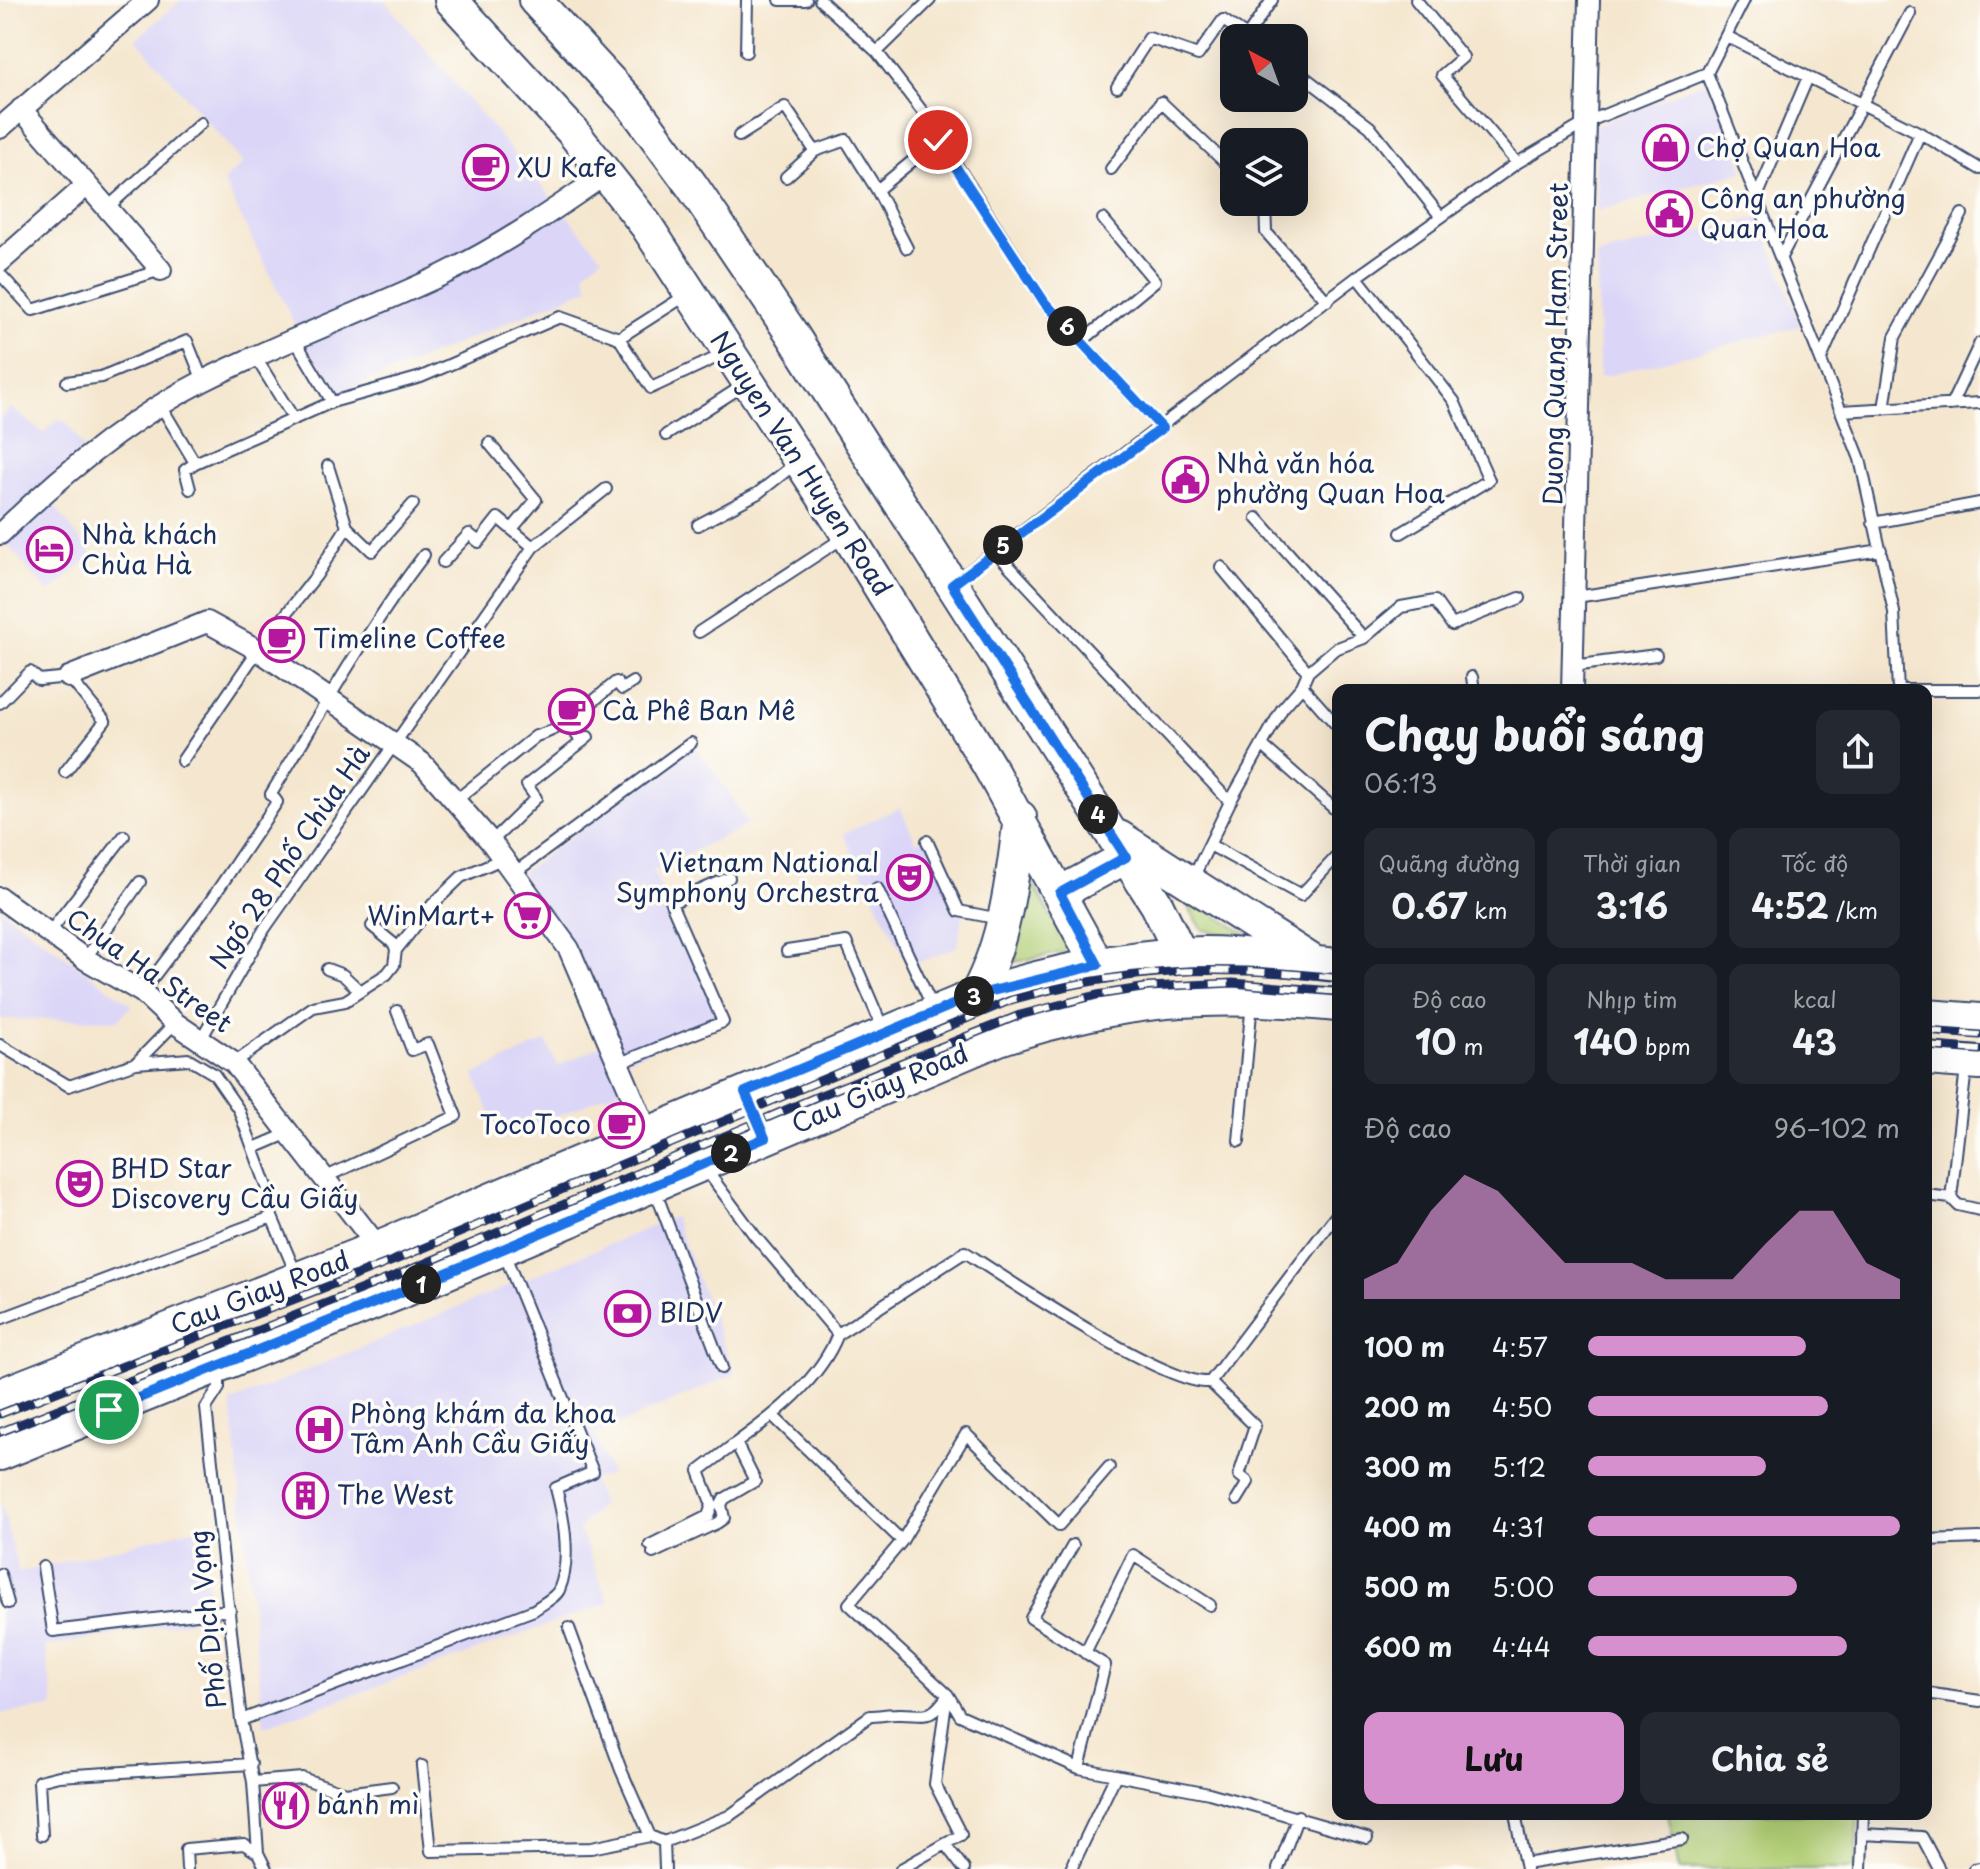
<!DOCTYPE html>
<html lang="vi">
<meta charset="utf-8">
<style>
:root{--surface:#171b24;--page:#242831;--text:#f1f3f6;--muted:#9ea1a6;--accent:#d690ce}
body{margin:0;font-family:"Playpen Sans",sans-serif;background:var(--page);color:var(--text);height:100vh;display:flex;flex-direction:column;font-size:30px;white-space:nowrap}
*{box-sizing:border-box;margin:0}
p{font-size:26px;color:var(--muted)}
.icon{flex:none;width:44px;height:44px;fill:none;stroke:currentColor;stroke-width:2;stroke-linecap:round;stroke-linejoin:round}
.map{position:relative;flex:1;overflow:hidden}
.side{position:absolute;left:1332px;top:684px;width:600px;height:1136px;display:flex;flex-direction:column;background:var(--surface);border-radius:16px;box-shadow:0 8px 32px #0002}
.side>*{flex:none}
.needle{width:52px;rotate:319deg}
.buttons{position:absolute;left:1220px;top:24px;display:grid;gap:16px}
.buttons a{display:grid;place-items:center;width:88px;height:88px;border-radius:16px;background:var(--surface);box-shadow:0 8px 32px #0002;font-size:40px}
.pin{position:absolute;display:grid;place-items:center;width:68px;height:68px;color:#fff;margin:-34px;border:4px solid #fff;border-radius:50%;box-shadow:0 2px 8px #0007}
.km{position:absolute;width:40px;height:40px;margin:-20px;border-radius:50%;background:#222;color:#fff;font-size:22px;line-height:40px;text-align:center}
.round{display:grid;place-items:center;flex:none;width:84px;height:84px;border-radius:16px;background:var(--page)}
.headline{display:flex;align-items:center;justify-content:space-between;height:136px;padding:0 32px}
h1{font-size:44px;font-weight:700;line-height:60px}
.figures{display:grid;grid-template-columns:repeat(3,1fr);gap:12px;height:136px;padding:8px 32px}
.figures div{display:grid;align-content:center;border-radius:16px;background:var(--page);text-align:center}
.figures b{font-size:34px;font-weight:700}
.figures small{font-size:22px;font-weight:400}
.figures p{font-size:22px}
.chart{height:224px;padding:16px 32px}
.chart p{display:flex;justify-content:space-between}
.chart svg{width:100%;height:144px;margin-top:8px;fill:var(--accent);opacity:.7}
.cta{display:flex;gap:16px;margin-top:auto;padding:16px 32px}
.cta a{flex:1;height:92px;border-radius:16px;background:var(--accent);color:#111;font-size:32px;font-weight:700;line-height:92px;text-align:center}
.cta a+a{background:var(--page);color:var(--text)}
ul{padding:0 32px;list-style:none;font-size:26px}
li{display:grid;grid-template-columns:128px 96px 1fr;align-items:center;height:60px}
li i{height:20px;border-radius:10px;background:var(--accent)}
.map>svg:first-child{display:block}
</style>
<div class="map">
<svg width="1980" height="1869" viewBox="0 0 1980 1869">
<rect width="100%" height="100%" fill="#fdfcf7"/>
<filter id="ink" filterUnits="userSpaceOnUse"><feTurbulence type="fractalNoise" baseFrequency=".0125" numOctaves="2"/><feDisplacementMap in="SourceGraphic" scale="16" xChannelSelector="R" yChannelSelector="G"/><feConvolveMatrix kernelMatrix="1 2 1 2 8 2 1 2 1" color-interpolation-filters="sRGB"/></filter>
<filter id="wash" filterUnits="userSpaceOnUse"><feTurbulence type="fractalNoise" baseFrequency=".006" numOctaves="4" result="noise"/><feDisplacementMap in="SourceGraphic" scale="32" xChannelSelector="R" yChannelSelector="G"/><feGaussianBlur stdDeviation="1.8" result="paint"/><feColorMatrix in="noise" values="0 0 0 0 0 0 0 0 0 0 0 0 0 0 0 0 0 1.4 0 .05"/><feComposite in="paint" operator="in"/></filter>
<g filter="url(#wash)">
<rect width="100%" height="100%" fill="#f5e7cf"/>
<path fill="#dbd6f7" d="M182,0H384L602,257L585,272L589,288L341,393L306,347L223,181L243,163L136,39Z
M1707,81L1744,171L1597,211L1595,126Z
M1761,217L1800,326L1599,378L1597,255Z
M10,407L44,433L58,418L68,424L84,448L0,523V420Z
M51,501L92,555L49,593L5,542Z
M694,746L728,790L748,825L653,870L722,1021L623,1061L520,874Z
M900,807L916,842L928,837L960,903L966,901L957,947L909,967L843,834Z
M0,909L132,1005L118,1020L0,1019Z
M546,1041L558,1066L604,1044L624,1088L501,1140L474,1075Z
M674,1217L735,1374L595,1435L611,1474L592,1480L602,1504L579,1529L609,1603L264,1727L231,1402Z
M0,1500L19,1573L200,1527L212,1617L45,1647L54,1707L0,1714Z"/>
<path fill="#b1ce75" stroke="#667e6a" stroke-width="2" d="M1029,876L1070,951L1015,962Z
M1180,894L1255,939L1203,930Z
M1668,1814H1858L1855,1869H1679Z"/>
</g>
<g filter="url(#ink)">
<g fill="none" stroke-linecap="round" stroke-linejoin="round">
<defs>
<path id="service" d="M780,0H806
M820,0L877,52L922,111L1045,303L1162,428
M1416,0L1463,57L1442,75L1517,163
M1247,36L1272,0
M1726,36L1920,133L1980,169
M746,52L747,0
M877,52L930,0
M1294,69L1370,127L1441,217
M1707,73L1860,459L1894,612L1898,690
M1117,87L1149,38L1198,55L1223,20L1250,38
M739,136L785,107L815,151
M1111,169L1161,102L1234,171
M786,177L815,151L846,140L877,190
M1757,197L1808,77
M1265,202L1266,232L1327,301
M107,208L201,123
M907,248L877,190L938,140
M1781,257L1910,13
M0,274L33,310L161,270
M1357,277L1454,401L1489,480L1401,533
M619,338L688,294
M295,340L332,402
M1081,342L1155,281L1103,219
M256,358L294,419
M1821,359L1920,133
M67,382L101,377L187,341L203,381
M1951,405L1980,343
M161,406L195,463L185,470L190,489
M1884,409L1895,337L1962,214
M1841,411L1980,403
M666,435L744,385
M489,443L536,500L512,529
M195,463L332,402L421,377L560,317L619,338L651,388L726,353
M328,466L347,527
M1257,518L1364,638
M1873,523L1980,503
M698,525L758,493L795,464
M995,551L1230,802L1193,878
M443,562L469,534L479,542L498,518L533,547
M1221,567L1308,672
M955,582L1357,277L1517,163L1587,122L1707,73L1744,0
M1576,597L1881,550
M699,632L846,536
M1573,666L1656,655
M1472,677L1474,690
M1302,686L1338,727
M1898,690H1980
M0,703L30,672L39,680L69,677L105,721L65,772
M567,722L582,742
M1263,746L1338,812
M182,761L258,650L316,576L347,527L372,551L413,504
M455,801L536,736C567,728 591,702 616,682L622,689L633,682
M1230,802L1282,709L1302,686L1308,672L1335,649L1364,638L1401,607L1435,601L1452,625L1520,598
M927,841L959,911L1000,919
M491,842L536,798L527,785L588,737
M1210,845L1301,895L1338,855
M514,873L691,743
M877,888L933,1008
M380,916L372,926L394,944L396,950
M49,933L124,836
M787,951L846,942L884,1031
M85,959L140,882
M327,969L343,975L360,991
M142,992L207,906L277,802L271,794C320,714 366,631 424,555
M201,1039L265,928L533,547L606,489
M0,1045L69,1086L136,1063L189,1059L214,1074L239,1110L268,1189L272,1217L297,1276
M136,1063L175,1023
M234,1063L313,1007L345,1001L387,974L394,965L396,950L433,904L461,877L504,858
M620,1063L723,1022L671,903L729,878
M1239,1141L1252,1002
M254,1148L289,1133
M704,1167L755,1236L838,1334
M326,1177L456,1116L428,1044L412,1050L397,1011
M655,1190L722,1368
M1926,1195L1951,1198L1966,1068
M1951,1198L1958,1205L1980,1210
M0,1319L272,1217
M838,1334L965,1252C1008,1280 1166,1386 1210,1382L1338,1213
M219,1372V1388L206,1408L241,1720L253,1782L258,1853L266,1869
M1210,1382L1255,1426L1239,1475L1248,1482L1237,1500
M773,1416L902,1541
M1109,1467L1059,1525L966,1434L902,1541L849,1604L948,1695L960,1715L1079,1768L1209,1793L1367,1838
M1926,1540L1980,1538
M650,1545L708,1516L712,1505L699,1471L736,1443
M1073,1545L1031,1618L1105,1665L1079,1768
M653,1553L717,1523L724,1518L721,1505L724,1499L755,1481L736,1443C775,1415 820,1380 838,1334
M43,1567L53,1631L230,1610
M0,1574L8,1603
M569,1628L621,1770L650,1836
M1085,1653L1133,1555L1210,1605
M1926,1693L1980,1701
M241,1720L534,1610C542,1604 555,1598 559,1590C572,1560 564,1518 556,1488L593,1472L504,1253
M422,1766L431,1851L591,1848L650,1836L664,1842
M253,1782L302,1778L345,1793L392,1787
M1515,1814L1526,1869
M1862,1834L1922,1837L1939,1869
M42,1835L39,1781L59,1776L251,1764
M945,1844L964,1869
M1525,1864L1682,1839
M187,1869L186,1849L244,1844L258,1853
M665,1869L664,1842L729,1816L870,1716C879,1716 888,1714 897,1714C924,1713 929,1723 948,1695
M901,1869L961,1835L935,1784L946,1701
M1071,1869L1115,1777
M1278,1869L1298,1816
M1861,1869L1863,1814
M1974,1869L1980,1868"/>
<path id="minor" d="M21,109L161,270
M0,128L148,0
M0,262L87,185
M0,534C60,476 128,419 203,381C281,342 363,312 442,275C500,247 554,210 607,173
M69,677L207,622L258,650L422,763L491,842L569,949L648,1133
M1572,690L1589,0
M0,898L85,959L142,992L175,1023L234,1063L378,1247"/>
<path id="primary" d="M451,0L572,131L646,225L848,535L989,766L1098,965
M535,0L633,106L692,186L790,331L1157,905L1181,954
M1119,837L1312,961
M1060,893L1126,857
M976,995C1005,943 1013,876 1020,817
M1926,1016L1980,1020
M1926,1059L1980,1063
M0,1395L378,1247L976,995C1048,973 1127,954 1204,953C1249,953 1293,961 1338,965
M0,1454L399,1293L999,1039C1123,998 1208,993 1338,1005"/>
</defs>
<use href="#service" stroke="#3c4b6f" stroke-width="14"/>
<use href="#minor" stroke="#3c4b6f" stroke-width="24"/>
<use href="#primary" stroke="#3c4b6f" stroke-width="36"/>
<use href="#service" stroke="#fff" stroke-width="10"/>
<use href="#minor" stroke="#fff" stroke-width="20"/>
<use href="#primary" stroke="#fff" stroke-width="32"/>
<defs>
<path id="rail" d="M1926,1031L1980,1035
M1926,1046L1980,1050
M0,1414L395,1260L1011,1000C1129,967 1218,965 1338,978
M0,1432L400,1274L816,1097L1020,1015L1097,995L1148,987L1233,983L1338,992"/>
</defs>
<use href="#rail" stroke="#1b2f5e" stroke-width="9"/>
<use href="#rail" stroke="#fdfcf7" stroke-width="6" stroke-dasharray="18" stroke-linecap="butt"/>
</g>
</g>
<g fill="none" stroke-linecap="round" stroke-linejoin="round" filter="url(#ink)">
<defs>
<path id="route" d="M109,1410L399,1293L765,1138L745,1092L976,995L1098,965L1060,893L1126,857L952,585L1162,428L1045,303L938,140"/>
</defs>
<use href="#route" stroke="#fff" stroke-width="16"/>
<use href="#route" stroke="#1a73e8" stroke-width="10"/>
</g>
<defs>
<symbol id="shop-ring" viewBox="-11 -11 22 22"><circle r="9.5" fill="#fdfcf7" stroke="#b5179e" stroke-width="1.5"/><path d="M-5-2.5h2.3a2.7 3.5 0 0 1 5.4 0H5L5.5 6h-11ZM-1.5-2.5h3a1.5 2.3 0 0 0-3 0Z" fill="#b5179e"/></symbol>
<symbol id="cafe-ring" viewBox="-11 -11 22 22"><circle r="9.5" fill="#fdfcf7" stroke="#b5179e" stroke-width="1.5"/><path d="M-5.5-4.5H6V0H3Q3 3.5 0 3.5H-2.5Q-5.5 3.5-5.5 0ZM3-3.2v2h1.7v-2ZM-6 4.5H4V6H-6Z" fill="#b5179e"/></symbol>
<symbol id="civic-ring" viewBox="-11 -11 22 22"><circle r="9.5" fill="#fdfcf7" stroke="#b5179e" stroke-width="1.5"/><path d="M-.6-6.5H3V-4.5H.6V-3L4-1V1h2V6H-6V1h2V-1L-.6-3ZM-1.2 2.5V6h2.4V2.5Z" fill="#b5179e"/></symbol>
<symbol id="hotel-ring" viewBox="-11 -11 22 22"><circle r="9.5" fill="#fdfcf7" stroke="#b5179e" stroke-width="1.5"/><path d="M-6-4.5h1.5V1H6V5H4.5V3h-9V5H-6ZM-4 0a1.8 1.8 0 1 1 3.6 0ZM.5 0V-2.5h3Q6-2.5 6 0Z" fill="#b5179e"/></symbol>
<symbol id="theatre-ring" viewBox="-11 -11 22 22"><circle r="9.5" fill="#fdfcf7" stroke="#b5179e" stroke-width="1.5"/><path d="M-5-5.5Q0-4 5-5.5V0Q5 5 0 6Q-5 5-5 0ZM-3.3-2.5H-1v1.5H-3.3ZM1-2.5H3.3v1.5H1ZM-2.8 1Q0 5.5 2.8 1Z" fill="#b5179e"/></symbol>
<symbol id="supermarket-ring" viewBox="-11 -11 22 22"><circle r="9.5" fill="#fdfcf7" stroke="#b5179e" stroke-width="1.5"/><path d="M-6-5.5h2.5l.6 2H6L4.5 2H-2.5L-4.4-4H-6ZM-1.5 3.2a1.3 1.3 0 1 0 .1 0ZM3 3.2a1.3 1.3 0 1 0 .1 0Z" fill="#b5179e"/></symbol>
<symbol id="bank-ring" viewBox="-11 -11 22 22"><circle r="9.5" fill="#fdfcf7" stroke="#b5179e" stroke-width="1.5"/><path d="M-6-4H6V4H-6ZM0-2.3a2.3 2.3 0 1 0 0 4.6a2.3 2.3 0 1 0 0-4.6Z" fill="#b5179e"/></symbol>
<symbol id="hospital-ring" viewBox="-11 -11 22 22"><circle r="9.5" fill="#fdfcf7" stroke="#b5179e" stroke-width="1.5"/><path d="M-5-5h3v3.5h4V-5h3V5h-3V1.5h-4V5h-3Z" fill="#b5179e"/></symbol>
<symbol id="building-ring" viewBox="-11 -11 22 22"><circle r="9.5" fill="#fdfcf7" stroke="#b5179e" stroke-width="1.5"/><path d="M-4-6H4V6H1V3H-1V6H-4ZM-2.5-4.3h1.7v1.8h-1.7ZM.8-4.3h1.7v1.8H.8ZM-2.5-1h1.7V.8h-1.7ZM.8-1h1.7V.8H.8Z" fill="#b5179e"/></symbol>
<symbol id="restaurant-ring" viewBox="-11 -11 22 22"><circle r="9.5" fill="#fdfcf7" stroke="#b5179e" stroke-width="1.5"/><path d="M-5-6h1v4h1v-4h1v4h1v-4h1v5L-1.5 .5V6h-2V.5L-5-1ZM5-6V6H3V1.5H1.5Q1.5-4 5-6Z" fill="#b5179e"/></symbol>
</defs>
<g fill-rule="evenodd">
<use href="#shop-ring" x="1640" y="122" width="51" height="51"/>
<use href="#cafe-ring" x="460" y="142" width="51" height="51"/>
<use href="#civic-ring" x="1644" y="188" width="51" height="51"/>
<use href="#civic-ring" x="1160" y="454" width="51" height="51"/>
<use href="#hotel-ring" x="24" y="524" width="51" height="51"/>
<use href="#cafe-ring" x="256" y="614" width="51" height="51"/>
<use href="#cafe-ring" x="546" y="686" width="51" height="51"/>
<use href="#theatre-ring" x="884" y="852" width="51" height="51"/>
<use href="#supermarket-ring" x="502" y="890" width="51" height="51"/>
<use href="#cafe-ring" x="596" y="1100" width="51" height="51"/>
<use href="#theatre-ring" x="54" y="1158" width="51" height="51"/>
<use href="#bank-ring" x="602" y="1288" width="51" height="51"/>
<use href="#hospital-ring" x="294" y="1404" width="51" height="51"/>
<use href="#building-ring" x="280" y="1470" width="51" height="51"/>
<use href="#restaurant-ring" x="260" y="1780" width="51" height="51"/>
</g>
<g text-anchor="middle" stroke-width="7" stroke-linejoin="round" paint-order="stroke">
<g font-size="26" fill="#1b2f5e" stroke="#fdfcf7" text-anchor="start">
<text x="1696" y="157">Chợ Quan Hoa</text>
<text x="517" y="177">XU Kafe</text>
<text x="1700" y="208">Công an phường<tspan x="1700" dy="30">Quan Hoa</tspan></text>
<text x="1216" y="473">Nhà văn hóa<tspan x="1216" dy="30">phường Quan Hoa</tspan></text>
<text x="81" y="544">Nhà khách<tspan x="81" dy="30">Chùa Hà</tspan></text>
<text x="313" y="648">Timeline Coffee</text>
<text x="602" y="720">Cà Phê Ban Mê</text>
<text x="879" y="872" text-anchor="end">Vietnam National<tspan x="879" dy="30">Symphony Orchestra</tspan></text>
<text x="496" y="925" text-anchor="end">WinMart+</text>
<text x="591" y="1134" text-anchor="end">TocoToco</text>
<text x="110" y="1178">BHD Star<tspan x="110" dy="30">Discovery Cầu Giấy</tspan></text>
<text x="659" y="1322">BIDV</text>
<text x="350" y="1423">Phòng khám đa khoa<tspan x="350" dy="30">Tâm Anh Cầu Giấy</tspan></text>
<text x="337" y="1504">The West</text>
<text x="317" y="1814">bánh mì</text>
</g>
<g font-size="26" fill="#1b2f5e" stroke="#fdfcf7">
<text transform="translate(1556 344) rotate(-89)" y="9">Duong Quang Ham Street</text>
<text transform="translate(801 464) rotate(57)" y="9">Nguyen Van Huyen Road</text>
<text transform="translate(290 857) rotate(-56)" y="9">Ngõ 28 Phố Chùa Hà</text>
<text transform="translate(149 971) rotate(35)" y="9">Chua Ha Street</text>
<text transform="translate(880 1089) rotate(-23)" y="9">Cau Giay Road</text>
<text transform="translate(260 1293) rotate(-21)" y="9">Cau Giay Road</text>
<text transform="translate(208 1619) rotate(-96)" y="9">Phố Dịch Vọng</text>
</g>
</g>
</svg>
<div class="buttons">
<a><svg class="needle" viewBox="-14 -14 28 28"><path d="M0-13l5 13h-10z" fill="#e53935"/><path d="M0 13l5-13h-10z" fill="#9ea1a6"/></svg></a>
<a><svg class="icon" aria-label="layers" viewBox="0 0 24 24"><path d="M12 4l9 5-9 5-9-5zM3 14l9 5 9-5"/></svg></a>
</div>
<div class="pin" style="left:109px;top:1410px;background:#1e9e55"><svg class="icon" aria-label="arrive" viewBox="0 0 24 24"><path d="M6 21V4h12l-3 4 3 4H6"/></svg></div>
<div class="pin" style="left:938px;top:140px;background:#d93025"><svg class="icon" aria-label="check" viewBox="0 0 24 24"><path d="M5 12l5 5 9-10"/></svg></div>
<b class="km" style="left:421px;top:1284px">1</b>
<b class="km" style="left:731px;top:1153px">2</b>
<b class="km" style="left:974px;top:996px">3</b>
<b class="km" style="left:1098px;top:814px">4</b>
<b class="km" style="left:1003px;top:545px">5</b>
<b class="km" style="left:1067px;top:326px">6</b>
<section class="side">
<div class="headline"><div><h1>Chạy buổi sáng</h1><p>06:13</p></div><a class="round"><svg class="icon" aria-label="share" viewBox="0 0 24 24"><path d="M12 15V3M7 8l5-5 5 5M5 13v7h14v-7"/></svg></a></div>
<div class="figures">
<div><p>Quãng đường</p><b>0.67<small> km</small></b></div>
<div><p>Thời gian</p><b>3:16</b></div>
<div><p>Tốc độ</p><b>4:52<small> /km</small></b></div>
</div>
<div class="figures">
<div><p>Độ cao</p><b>10<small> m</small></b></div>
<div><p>Nhịp tim</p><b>140<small> bpm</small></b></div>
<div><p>kcal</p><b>43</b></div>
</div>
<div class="chart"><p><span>Độ cao</span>96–102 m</p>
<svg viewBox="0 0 160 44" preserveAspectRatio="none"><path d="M0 44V38L10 33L20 17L30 6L40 11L50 22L60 33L70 33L80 33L90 38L100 38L110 38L120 27L130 17L140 17L150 33L160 38V44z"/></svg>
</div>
<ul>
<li><b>100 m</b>4:57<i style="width:70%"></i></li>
<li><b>200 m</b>4:50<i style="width:77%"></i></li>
<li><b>300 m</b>5:12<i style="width:57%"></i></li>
<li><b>400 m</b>4:31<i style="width:100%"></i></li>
<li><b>500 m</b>5:00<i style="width:67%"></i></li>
<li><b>600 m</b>4:44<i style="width:83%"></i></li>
</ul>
<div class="cta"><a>Lưu</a><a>Chia sẻ</a></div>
</section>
</div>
